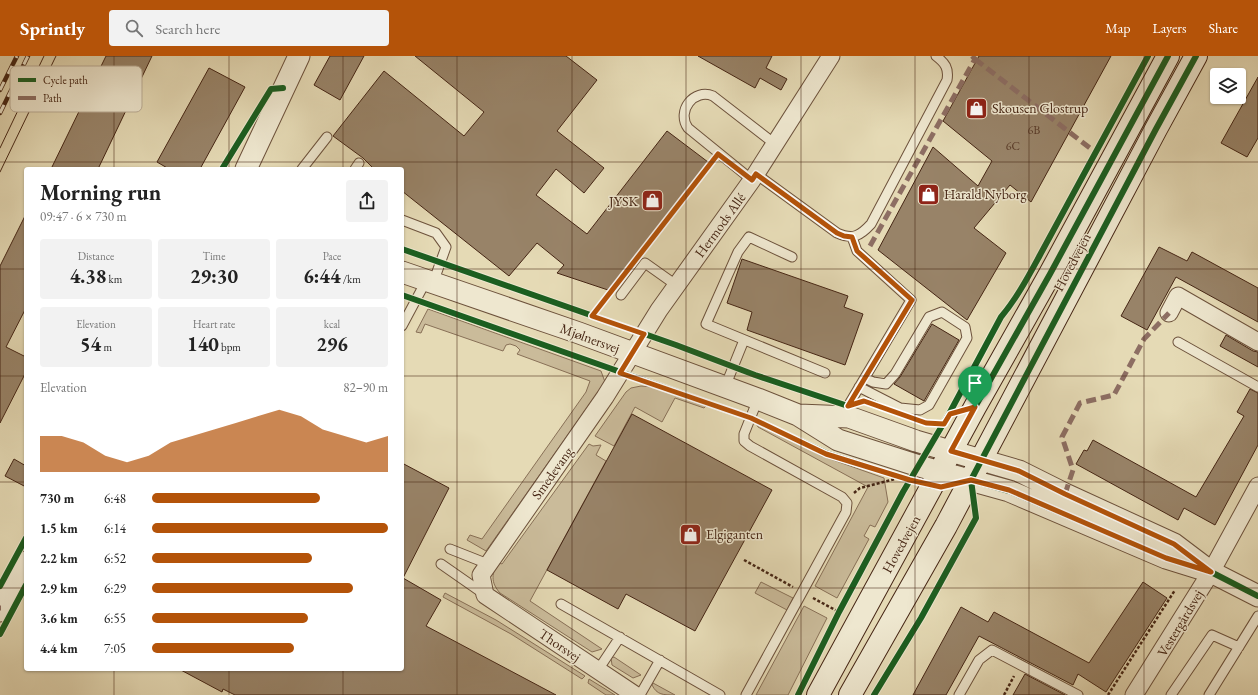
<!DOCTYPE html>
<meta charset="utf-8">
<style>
:root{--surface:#fff;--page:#f2f2f2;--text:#222;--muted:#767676;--accent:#b45309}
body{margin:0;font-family:"EB Garamond",serif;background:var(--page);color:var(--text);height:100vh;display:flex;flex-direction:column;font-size:15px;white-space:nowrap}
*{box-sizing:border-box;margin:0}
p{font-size:13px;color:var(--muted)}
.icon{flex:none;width:22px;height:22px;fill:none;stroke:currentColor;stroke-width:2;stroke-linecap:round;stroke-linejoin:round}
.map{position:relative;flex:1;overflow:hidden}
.sheet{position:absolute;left:24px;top:111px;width:380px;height:504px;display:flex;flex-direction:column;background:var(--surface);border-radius:4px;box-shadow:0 1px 3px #0004}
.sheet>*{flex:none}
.buttons{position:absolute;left:1210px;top:12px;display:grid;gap:8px}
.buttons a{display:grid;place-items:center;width:36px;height:36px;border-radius:4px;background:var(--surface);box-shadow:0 1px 3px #0004;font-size:20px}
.pin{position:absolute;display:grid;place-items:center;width:34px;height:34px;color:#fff;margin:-41px -17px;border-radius:50% 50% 50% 0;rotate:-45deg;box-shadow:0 0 4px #0007}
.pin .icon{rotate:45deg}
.round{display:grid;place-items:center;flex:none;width:42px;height:42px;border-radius:4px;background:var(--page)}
.overview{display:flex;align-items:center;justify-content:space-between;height:68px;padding:0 16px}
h1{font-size:22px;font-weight:700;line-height:30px}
.stats{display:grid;grid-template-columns:repeat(3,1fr);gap:6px;height:68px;padding:4px 16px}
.stats div{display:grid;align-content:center;border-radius:4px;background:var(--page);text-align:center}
.stats b{font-size:20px;font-weight:700}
.stats small{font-size:11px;font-weight:400}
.stats p{font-size:11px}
.chart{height:112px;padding:8px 16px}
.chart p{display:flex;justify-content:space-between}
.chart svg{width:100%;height:72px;margin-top:4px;fill:var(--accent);opacity:.7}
ul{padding:0 16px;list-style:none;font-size:13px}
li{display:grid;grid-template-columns:64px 48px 1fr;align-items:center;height:30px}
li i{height:10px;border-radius:5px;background:var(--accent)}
header{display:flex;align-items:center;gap:24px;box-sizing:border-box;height:56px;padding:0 20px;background:var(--accent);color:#fff}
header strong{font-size:19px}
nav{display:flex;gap:22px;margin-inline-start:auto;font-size:14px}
.search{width:280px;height:36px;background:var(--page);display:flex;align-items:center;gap:10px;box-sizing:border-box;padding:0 14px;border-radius:4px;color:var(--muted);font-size:15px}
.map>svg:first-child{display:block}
</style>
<header>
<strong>Sprintly</strong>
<div class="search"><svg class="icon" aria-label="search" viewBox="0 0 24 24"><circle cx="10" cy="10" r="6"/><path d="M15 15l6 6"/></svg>Search here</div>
<nav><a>Map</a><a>Layers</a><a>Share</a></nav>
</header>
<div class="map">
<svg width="1258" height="639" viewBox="0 0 1258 639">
<rect width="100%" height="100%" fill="#e5dab5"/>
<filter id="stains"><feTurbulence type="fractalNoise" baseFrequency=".005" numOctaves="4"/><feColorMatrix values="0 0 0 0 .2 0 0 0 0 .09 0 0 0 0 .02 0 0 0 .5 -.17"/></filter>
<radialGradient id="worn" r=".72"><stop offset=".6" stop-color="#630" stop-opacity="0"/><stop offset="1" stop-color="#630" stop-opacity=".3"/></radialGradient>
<path fill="#cabb9a" stroke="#887057" d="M428,253L601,315L605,326L486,495L467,484L470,479L482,483L586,336L590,325L517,298L520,294L516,290L510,288L506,289L503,295L425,268L421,277L416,276Z
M641,330L653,331L706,350L704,352L675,342L662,366L635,351L614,390L595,380L626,336L631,332Z
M756,367L772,374L822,400L884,422L888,446L875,471L870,469L864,480L869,483L837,542L815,530L868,431L758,371Z
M589,388L593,390L601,389L596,399L606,405L530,545L602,593L592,596L500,537C490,526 492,517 498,506L502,508Z
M761,526L793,542L787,554L755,537Z
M445,537L496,564L585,620L582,623L511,578L443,541Z
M804,550L827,562L788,639H756Z
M614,601L641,619L633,622L612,609L611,602Z
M589,623L615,639H606L588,627Z
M653,627L675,639C663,639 657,639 652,629Z"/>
<path fill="#988368" stroke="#452514" d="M106,0H152L98,113H51Z
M330,0H364L340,44L314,29Z
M415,0H566L597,24L557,75L604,112L584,137L556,113L536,139L587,178L667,75L708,106L608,234L557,217L564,209L537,187L509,220L402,135V113H374L363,102L333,80L384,15L464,80L484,56Z
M698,0H772L766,12L787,23L781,34L760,22L755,32Z
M979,0H1111L1031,146L1010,129L974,172L1006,197L967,264L878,194L933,91L978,130L992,105L943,65Z
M209,12L245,31L200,113H169L157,106Z
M1258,21V82L1247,101L1221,87Z
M26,158V252L6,291L26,301V316L0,367V210Z
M1159,191L1187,205L1192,196L1258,232V266L1176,221L1147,274L1121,260Z
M742,203L848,240L844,251L863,258L845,309L747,274L752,256L727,247Z
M932,268L959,284L924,345L894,328L900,321Z
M1226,279L1253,295L1258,296V311L1220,290Z
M1250,333L1258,337V389L1215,469L1184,452L1178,464L1076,408L1084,394L1087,395L1093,384L1196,441L1244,360L1237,356Z
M632,358L772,434L695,575L626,538L618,553L547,514Z
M14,403L26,410V431L5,420Z
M402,407L449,432L403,522L441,544L426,570L556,639H235L223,633L222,636L179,613H402Z
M1143,526L1167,542L1106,636L1078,618L1073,629L979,580L946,639H913L961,551L988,566L994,556L1089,607Z
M1025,618L1065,639H1013Z"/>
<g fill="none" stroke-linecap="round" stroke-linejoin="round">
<defs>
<path id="service" d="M302,113L327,81
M355,113L359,107
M756,118L837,177C853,184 860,180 871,168L947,24C949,12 945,7 936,0
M752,124L688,72C676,55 694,32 713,40L775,88
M402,164L436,177L446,191L433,227
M792,201L749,181L738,196L706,268L825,317
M621,239L645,207L676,229
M402,270L426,225
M1178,286L1258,331
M725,331L744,284
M859,331L900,352L920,354L929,349L967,282L965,271L942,256L929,261L895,318L886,328L873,326L865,322
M849,361L848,350L911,244L857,195L852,181
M450,493L488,508
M441,508L484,538
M561,548L720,639
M598,614L620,581
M640,639L660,604
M746,639L846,456L847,447L842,441L750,390L744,385V378L758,343
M959,639L979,604L992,594L1078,639
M1171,639L1212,579L1239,591
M1209,639L1258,560"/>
<path id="minor" d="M1169,257L1178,240L1258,286
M635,639L485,539L481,519L605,341L659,254L752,124L831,0
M1134,639L1211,516L1258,430"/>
<path id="tertiary" d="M246,113L299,0
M402,216L579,277L758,343L798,359L838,384L919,410L1009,435L1166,502L1211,516
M799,359L849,361L916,385L1019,415L1065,438L1174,488L1211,516L1258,540
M0,555L26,506"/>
<path id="secondary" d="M818,639L975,351L1050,218L1168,0
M850,639L946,470L1156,73L1196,0"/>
</defs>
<use href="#service" stroke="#6d523c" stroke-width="11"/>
<use href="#minor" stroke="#6d523c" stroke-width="19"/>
<use href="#tertiary" stroke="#6d523c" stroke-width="23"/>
<use href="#secondary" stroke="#452514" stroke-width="24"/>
<path stroke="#452514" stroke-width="2.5" stroke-dasharray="3 2" stroke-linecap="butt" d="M643,195L711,107
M590,262L608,240
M854,437L860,432L895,423
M744,504L793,531
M813,542L839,556
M1004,639L1014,620
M1108,639L1175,534"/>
<use href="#service" stroke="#eee7cf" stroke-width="9"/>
<use href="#minor" stroke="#eee7cf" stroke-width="17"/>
<use href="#tertiary" stroke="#eee7cf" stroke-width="21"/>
<use href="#secondary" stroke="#eee7cf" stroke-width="22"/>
<path stroke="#452514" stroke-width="1" d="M0,92L44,0
M0,116L56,0"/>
<defs>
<path id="rail" d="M0,34L17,0
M0,57L28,0"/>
</defs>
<use href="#rail" stroke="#452514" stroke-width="4.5"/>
<use href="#rail" stroke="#eee7cf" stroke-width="3" stroke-dasharray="9" stroke-linecap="butt"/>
<path stroke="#8d6e63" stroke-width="5" stroke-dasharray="10 5" stroke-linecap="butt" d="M975,3L1095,96
M870,190L975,3L972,0
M1065,438L1073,414L1062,381L1080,347L1114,339L1144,283L1169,257
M0,552H1"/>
<defs>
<path id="cycleway" d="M222,113L271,33L283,32
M402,193L676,289L755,319L848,350L864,345L926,367L944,368
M402,239L751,362L826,397L910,424L933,430L941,431L971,424L1009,435L1166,502L1211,516
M949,358L1001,261C1017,242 1028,221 1040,199L1148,0
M951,395L1019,415L1065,438L1174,488L1211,516L1258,540
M971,424L1156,73L1196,0
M0,530L26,482
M0,578L26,529
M798,639L839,556L903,436L949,358L975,351L1050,218L1168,0
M874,639L921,562L976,462L971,424"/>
</defs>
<use href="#cycleway" stroke="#eee7cf" stroke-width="8"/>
<use href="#cycleway" stroke="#1b5e20" stroke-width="6"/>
</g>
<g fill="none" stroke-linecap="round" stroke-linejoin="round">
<defs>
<path id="route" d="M718,98L752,124L756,118L837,177L844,180L852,181L857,195L912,244L848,350L864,345L926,367L944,368L950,358L975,351L951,395L1019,415L1065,438L1174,488L1211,516L1166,502L1009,434L971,424L941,431L910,424L826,398L751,362L620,317L644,278L592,260Z"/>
</defs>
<use href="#route" stroke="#fff" stroke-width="8"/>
<use href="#route" stroke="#b45309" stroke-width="5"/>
</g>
<path fill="none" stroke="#452514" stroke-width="1" stroke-opacity="0.55" d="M114,0V113M229,0V113M343,0V113M457,0V639M572,0V639M686,0V639M801,0V639M915,0V639M1029,0V639M1144,0V639M0,106H1258M0,213H26M402,213H1258M0,320H26M402,320H1258M0,426H26M402,426H1258M0,532H26M402,532H1258M114,613V639M229,613V639M343,613V639"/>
<defs>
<symbol id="shop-square" viewBox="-11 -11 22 22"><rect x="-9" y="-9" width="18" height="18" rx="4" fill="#8f2418" stroke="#eee7cf"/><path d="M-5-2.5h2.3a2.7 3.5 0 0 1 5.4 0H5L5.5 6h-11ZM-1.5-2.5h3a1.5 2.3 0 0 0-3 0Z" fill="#fff"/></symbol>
</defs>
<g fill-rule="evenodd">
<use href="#shop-square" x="964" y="40" width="25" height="25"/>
<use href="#shop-square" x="916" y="126" width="25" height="25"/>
<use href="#shop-square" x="640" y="132" width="25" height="25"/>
<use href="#shop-square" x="678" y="466" width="25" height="25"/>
</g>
<g text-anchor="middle" stroke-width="3" stroke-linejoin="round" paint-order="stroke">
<g font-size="12" fill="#5a3c29">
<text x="1034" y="78">6B</text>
<text x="1013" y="94">6C</text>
</g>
<g font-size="14" fill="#452514" stroke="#eee7cf" text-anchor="start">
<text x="992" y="57">Skousen Glostrup</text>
<text x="944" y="143">Harald Nyborg</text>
<text x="638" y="150" text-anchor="end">JYSK</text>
<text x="706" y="483">Elgiganten</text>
</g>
<g font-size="14" fill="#452514" stroke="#eee7cf">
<text transform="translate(720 169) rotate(-54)" y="5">Hermods Allé</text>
<text transform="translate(1072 206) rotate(-62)" y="5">Hovedvejen</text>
<text transform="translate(590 282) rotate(20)" y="5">Mjølnersvej</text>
<text transform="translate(552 417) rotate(-55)" y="5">Smedevang</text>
<text transform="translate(901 488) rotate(-61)" y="5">Hovedvejen</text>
<text transform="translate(1180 567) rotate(-59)" y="5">Vestergårdsvej</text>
<text transform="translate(560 589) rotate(34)" y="5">Thorsvej</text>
</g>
</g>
<rect x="10" y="10" width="132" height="46" rx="6" fill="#eee7cf" stroke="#bbad97" stroke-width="1"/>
<rect x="18" y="22" width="18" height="4" fill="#1b5e20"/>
<rect x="18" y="40" width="18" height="4" fill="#8d6e63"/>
<g font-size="11" fill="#452514">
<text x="43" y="28">Cycle path</text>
<text x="43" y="46">Path</text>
</g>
<rect width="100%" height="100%" filter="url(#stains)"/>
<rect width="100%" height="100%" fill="url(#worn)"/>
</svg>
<div class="buttons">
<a><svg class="icon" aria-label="layers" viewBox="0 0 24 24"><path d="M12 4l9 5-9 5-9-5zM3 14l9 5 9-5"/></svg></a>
</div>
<div class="pin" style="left:975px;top:351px;background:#1e9e55"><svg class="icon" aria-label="arrive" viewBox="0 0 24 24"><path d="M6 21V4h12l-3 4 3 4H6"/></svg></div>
<section class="sheet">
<div class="overview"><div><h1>Morning run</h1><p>09:47 · 6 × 730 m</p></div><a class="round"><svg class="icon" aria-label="share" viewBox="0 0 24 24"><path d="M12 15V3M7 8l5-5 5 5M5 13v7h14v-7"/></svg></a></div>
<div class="stats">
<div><p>Distance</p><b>4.38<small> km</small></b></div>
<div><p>Time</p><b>29:30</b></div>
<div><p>Pace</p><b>6:44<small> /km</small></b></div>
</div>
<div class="stats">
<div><p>Elevation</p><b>54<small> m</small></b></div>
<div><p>Heart rate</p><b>140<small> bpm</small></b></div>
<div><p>kcal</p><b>296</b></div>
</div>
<div class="chart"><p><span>Elevation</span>82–90 m</p>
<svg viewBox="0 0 160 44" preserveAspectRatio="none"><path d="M0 44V22L10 22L20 26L30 34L40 38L50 34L60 26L70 22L80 18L90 14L100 10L110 6L120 10L130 18L140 22L150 26L160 22V44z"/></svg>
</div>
<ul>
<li><b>730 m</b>6:48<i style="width:71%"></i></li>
<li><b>1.5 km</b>6:14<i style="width:100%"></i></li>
<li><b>2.2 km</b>6:52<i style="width:68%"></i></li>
<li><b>2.9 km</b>6:29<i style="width:85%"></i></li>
<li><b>3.6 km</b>6:55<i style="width:66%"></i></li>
<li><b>4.4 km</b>7:05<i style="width:60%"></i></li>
</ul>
</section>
</div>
